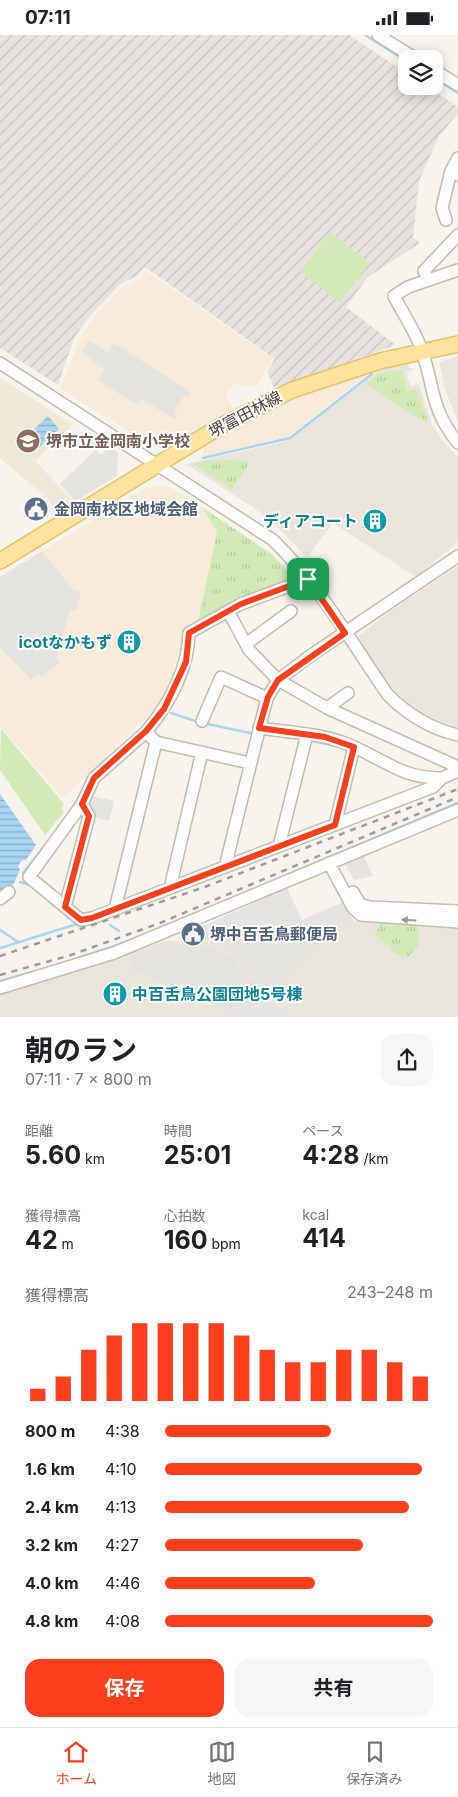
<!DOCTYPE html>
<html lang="ja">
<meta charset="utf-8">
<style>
:root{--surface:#fff;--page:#f6f6f6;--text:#202124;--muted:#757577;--line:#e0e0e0;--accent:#fc3f1d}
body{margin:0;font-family:Inter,"Noto Sans JP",sans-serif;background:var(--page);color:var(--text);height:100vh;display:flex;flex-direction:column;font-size:19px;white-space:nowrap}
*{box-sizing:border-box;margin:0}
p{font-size:16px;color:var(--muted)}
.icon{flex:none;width:28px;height:28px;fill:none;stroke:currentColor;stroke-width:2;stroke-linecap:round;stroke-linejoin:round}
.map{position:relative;height:982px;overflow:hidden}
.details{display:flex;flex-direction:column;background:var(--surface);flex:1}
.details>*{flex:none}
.tools{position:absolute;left:398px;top:15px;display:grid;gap:10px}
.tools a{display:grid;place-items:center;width:45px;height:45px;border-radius:10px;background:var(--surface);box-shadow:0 2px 12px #0003;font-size:25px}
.pin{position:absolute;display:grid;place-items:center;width:42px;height:42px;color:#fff;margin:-21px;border-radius:10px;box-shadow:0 2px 8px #0006}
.round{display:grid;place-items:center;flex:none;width:52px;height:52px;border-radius:15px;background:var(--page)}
.summary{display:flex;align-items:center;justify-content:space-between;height:85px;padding:0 25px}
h1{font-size:28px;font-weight:700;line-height:38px}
.metrics{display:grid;grid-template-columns:repeat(3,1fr);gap:8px;height:85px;padding:5px 25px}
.metrics div{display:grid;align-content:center}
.metrics b{font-size:25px;font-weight:700}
.metrics small{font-size:14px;font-weight:400}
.metrics p{font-size:14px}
.chart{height:140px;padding:10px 25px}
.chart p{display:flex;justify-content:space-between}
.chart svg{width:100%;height:90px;margin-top:5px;stroke:var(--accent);stroke-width:6}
.cta{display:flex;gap:10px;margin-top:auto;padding:10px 25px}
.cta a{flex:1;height:58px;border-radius:15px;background:var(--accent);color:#fff;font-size:20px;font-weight:700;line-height:58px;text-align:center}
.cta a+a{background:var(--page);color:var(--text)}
ul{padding:0 25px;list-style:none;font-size:16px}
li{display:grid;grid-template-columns:80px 60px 1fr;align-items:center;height:38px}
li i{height:12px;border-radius:6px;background:var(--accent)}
.status{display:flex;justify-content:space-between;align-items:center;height:35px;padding:0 25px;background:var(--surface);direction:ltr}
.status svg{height:14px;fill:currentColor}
.dock{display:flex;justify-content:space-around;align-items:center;height:70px;border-top:1px solid var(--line);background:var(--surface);font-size:14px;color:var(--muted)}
.dock a{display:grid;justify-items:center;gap:2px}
.dock .on{color:var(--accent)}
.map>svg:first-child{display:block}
</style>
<div class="status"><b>07:11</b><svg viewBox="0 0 49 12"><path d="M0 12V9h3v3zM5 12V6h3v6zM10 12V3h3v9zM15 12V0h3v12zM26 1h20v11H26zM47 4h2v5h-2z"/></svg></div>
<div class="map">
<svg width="458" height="982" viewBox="0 0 458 982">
<defs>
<pattern id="industrial-furrows" width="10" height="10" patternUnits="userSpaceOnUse" patternTransform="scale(1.25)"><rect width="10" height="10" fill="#e6e2dd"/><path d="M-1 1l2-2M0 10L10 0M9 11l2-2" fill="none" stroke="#c7c3be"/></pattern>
<pattern id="park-tufts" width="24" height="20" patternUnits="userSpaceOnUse" patternTransform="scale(1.25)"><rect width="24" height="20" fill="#d2eab5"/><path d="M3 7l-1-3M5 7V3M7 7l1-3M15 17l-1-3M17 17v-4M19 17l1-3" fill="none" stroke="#b6ca9c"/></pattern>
<pattern id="water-rules" width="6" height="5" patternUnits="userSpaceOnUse" patternTransform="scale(1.25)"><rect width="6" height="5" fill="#a9d4f2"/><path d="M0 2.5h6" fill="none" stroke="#8caec5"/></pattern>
</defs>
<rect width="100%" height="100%" fill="#f6f3ec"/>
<path fill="#eae5da" d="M458,321V387L445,354L439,327Z
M407,329L413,335L406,337L410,351L419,349L432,389L443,406L458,422V507L416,542L333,488L307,523L282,496L254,473L186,429L284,407L373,339L384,334Z
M458,531V692L434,684L413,673L395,656L356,603L393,574Z
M342,887H382L374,900L391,912H418L419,888L458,890V982H0V959L96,931L164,906H219L270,956Z"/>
<path fill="#f7ead8" d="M146,236L274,324L257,349L251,352L235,348L226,361L233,374L162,412H153L60,353L82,300L96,279L123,252L139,245Z
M370,337L289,401L203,422L204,411L253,383L316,354Z
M156,451L170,452L202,472L217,497L198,586L185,594L174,631L173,647L158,672L63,763L0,691V542L142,455Z"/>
<path fill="url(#industrial-furrows)" d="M0,0H349L406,38V51H427L458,72V78L439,101L419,146L413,202L420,208L368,242L346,272L396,310L274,353L267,337L275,324L145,232L135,242L120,249L90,281L74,303L58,350L0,313Z"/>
<path fill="#efe8d6" d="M0,343L73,389L35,426L73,466L56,475L45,461L0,423Z"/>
<path fill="#d2eab5" d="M330,197L370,228L340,267L300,237Z
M1,694L64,769L61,774L64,777L45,800L0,735Z"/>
<path fill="url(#park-tufts)" d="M402,335L407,356L416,354L427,383L424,387L367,349L378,339Z
M218,425L246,426L248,430L232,454L192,428Z
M202,472L273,520L296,546L238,566L198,586L217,497Z
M382,887L419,888L418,912L407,923L391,917V912L374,900Z"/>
<path fill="#e5e3e0" d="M89,305L108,317L114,308L191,357L189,362L185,360L174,376L178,379L174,384L142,364L137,370L98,345L105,334L81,317Z
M110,411L118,417L117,441L75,466L60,449L95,415L101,420Z
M42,516L74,555L81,556L76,576L70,574L56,622L60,627L42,642L38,638L31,645L0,612V542Z
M92,761L114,766L109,786L93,782L94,778L90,770Z
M363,819L373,841L354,845L345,829L346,826Z
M287,853L302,885L343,867L354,887H342L270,956L219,906L204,905L198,893Z
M158,908L161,914L164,909L176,915L175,920L178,915L172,911L174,909L197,913L205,910L236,923L234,927L235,931L246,939L245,942L256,946V949L267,956L264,967L289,978L288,982H243L130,933L134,919L139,921L144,915L158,921L151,911Z"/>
<path fill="url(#water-rules)" d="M48,381L59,394L33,418L22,406Z
M0,759L36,810L26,825H22L18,831L20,835L13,850L0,857Z"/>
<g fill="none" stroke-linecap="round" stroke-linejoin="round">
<path stroke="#a9d4f2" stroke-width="2.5" d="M365,0L406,26
M434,43L458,58
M203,423L290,403L372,339
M171,678L198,687
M203,688L250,698
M315,706L344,713
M113,719L125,708
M357,719L369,726
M23,838L43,813
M275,845L458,768
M20,847L33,851
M110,890L119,896
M0,895L18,907
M0,913L77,889
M78,923L132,905
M0,946L54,931"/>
<defs>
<path id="minor" d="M378,0L416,24
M434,35L458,50
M458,123L451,136L458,140
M446,185L442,173L451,136
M458,235L408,252L394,261C403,279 416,297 422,316C435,354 430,373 458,408
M428,245L424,236L458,200
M0,328L273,505C319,550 352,608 388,660C407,679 432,694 458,700
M228,576L249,615L278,645L327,673L458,732
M246,609L291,576
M327,673L348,658
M202,686L221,642L267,663
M259,693C286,697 316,698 342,707C379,720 399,744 442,743
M146,697C170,668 188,636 189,598L241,569L308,544
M250,728L156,707L146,697L94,743L82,769L29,842L81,885L92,883L433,752L442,743L458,736
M335,790L354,712
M279,811L307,699
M329,828L353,873L361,880L458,887
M225,832L267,663L278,645L310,621L458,521
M170,853L202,717
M353,857L360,869L369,872L458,876
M0,864L9,857
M65,872L89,781L82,769
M115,874L156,707
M0,953L114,918L458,775"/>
<path id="major" d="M0,526L219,392L292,355L380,326L458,309"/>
</defs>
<use href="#minor" stroke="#c2bbae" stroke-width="14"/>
<use href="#major" stroke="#e6c16a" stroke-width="18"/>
<use href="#minor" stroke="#fff" stroke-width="11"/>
<use href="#major" stroke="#ffe39c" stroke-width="15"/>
<path stroke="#9a9a9a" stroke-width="2.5" stroke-dasharray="6 6" stroke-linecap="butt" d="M0,921L202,853L458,754
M0,940L71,920L160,888L458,762"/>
</g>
<defs><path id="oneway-solid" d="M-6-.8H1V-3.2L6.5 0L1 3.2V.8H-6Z" transform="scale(1.25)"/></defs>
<use fill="#9c9892" href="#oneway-solid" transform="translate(409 885) rotate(-176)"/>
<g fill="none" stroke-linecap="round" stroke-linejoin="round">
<defs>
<path id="route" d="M308,544L345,598L278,645L268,662L259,693L325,702L354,712L335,790L92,883L81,885L65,872L89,781L82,769L94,743L146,696L164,674L186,627L189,598L241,569Z"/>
</defs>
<use href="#route" stroke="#fff" stroke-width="10"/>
<use href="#route" stroke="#fc3f1d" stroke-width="6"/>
</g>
<defs>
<symbol id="school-disc" viewBox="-11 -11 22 22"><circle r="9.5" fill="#8d6e63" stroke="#fff"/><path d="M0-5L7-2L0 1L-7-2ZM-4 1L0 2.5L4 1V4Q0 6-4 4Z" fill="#fff"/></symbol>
<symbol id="civic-disc" viewBox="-11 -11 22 22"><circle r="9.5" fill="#5c6f8a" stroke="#fff"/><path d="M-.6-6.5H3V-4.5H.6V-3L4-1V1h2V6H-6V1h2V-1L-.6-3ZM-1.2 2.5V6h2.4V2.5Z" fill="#fff"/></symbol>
<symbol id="building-disc" viewBox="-11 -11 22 22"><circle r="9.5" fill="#0f9aa8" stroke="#fff"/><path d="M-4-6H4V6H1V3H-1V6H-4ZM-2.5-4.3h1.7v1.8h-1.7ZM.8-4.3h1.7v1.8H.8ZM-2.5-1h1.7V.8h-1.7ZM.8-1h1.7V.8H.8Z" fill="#fff"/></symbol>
</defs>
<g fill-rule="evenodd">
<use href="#school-disc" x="14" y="392" width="28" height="28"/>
<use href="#civic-disc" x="22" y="460" width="28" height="28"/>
<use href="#building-disc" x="361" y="472" width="28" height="28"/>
<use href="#building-disc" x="115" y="593" width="28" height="28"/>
<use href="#civic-disc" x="179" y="885" width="28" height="28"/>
<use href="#building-disc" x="101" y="945" width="28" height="28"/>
</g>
<g text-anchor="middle" stroke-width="4" stroke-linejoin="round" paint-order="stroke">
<g font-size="16" fill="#4b4439" stroke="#fff">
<text transform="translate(245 379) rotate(-28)" y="6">堺富田林線</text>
</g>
<g font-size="16" font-weight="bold" fill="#785e54" stroke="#fff" text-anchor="start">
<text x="46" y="412">堺市立金岡南小学校</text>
</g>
<g font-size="16" font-weight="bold" fill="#4e5e75" stroke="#fff" text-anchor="start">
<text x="54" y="480">金岡南校区地域会館</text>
<text x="210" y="905">堺中百舌鳥郵便局</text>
</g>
<g font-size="16" font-weight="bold" fill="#0d838f" stroke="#fff" text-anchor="end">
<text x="358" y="492">ディアコート</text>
<text x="112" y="613">icotなかもず</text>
<text x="132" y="965" text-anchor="start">中百舌鳥公園団地5号棟</text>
</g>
</g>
</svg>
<div class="tools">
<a><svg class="icon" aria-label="layers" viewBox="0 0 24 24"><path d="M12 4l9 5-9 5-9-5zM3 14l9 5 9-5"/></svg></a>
</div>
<div class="pin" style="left:308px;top:544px;background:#1e9e55"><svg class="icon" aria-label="arrive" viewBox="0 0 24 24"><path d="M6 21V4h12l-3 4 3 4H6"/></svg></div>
</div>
<section class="details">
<div class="summary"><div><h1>朝のラン</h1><p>07:11 · 7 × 800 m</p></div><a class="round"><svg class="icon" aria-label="share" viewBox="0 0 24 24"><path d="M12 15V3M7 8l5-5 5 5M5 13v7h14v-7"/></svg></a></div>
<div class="metrics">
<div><p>距離</p><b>5.60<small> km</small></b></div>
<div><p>時間</p><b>25:01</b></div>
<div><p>ペース</p><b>4:28<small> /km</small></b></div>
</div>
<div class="metrics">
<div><p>獲得標高</p><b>42<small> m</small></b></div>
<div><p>心拍数</p><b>160<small> bpm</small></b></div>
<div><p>kcal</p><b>414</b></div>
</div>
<div class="chart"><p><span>獲得標高</span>243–248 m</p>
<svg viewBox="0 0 160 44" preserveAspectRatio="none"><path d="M5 44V38M15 44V32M25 44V19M35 44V12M45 44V6M55 44V6M65 44V6M75 44V6M85 44V12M95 44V19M105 44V25M115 44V25M125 44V19M135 44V19M145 44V25M155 44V32"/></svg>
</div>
<ul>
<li><b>800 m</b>4:38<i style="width:62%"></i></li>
<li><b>1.6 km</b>4:10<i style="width:96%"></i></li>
<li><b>2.4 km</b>4:13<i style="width:91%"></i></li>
<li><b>3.2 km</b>4:27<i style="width:74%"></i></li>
<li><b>4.0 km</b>4:46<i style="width:56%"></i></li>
<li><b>4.8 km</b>4:08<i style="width:100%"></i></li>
</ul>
<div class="cta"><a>保存</a><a>共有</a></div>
</section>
<nav class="dock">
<a class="on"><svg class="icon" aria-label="home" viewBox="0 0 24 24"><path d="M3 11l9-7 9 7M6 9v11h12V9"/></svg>ホーム</a>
<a><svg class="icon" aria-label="map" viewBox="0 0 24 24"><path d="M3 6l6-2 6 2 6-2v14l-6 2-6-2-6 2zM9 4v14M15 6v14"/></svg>地図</a>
<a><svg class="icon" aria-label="saved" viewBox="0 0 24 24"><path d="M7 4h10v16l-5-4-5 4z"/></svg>保存済み</a>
</nav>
